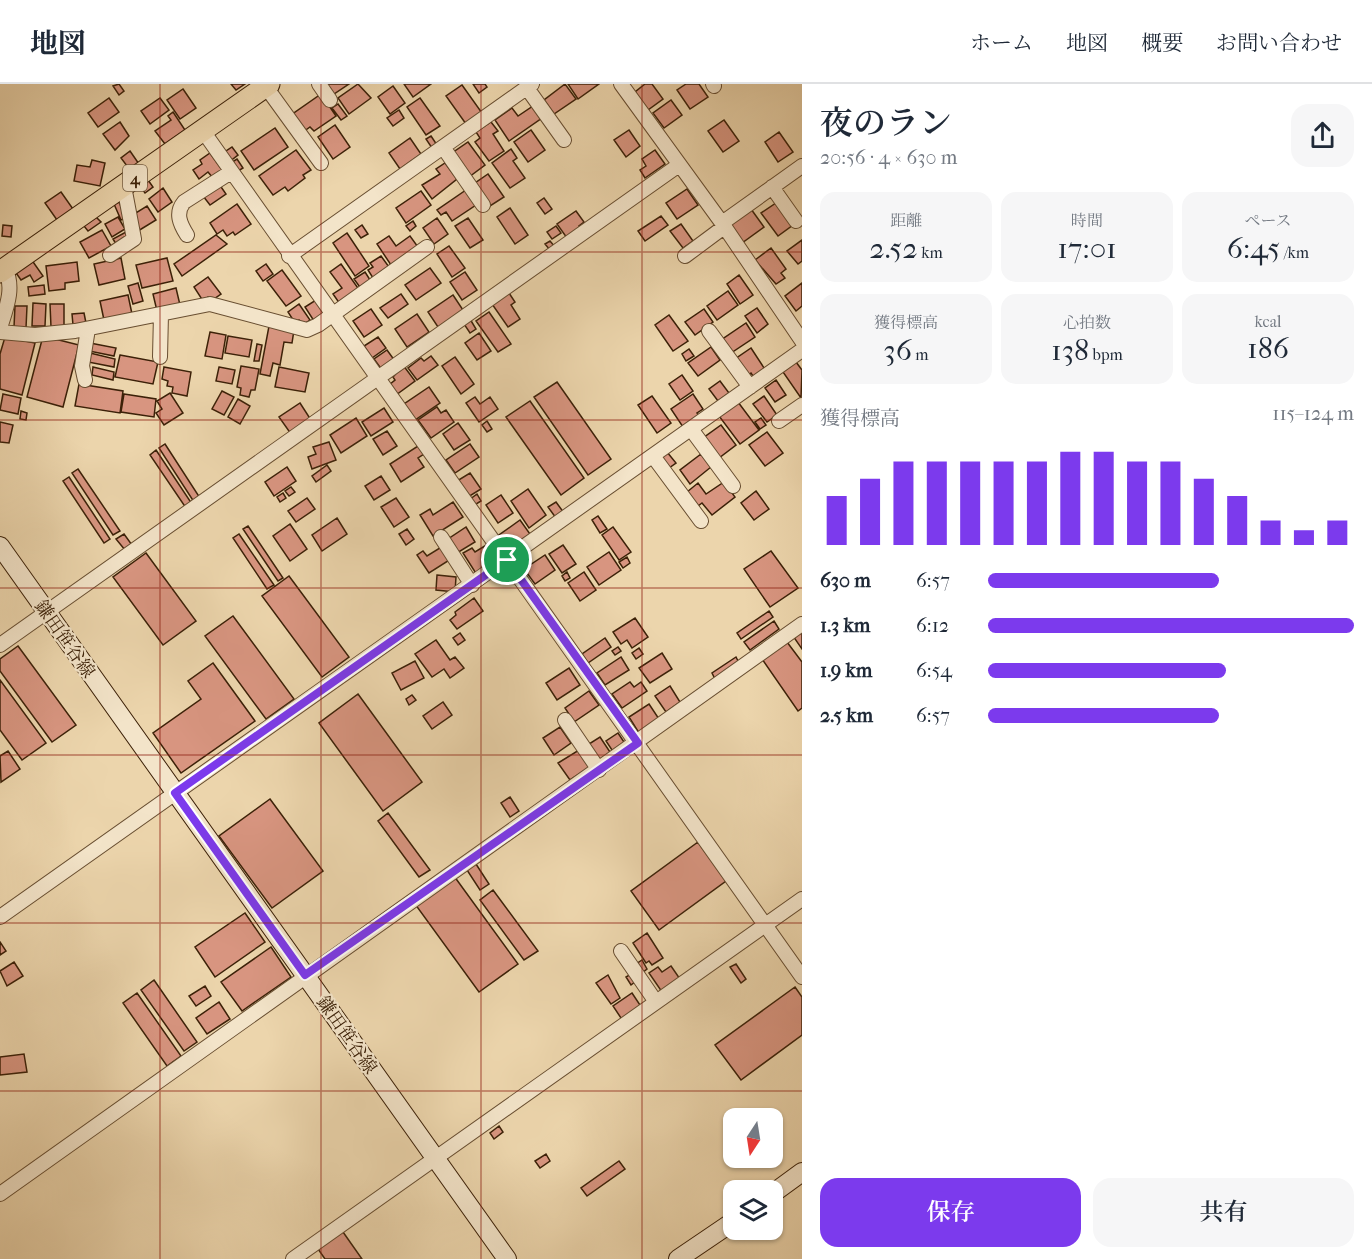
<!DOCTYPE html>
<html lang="ja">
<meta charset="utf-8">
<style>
:root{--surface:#fff;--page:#f6f6f7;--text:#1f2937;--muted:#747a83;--line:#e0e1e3;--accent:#7c3aed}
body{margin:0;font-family:"IM FELL French Canon","Noto Serif JP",serif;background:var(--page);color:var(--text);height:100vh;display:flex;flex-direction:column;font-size:22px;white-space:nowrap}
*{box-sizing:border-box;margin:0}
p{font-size:20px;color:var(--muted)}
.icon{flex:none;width:33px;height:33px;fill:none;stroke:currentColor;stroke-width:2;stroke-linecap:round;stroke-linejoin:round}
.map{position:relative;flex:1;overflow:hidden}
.panel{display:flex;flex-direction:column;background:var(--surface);width:570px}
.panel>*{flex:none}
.needle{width:39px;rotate:192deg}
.tools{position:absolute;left:723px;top:1024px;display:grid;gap:12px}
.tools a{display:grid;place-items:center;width:60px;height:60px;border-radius:12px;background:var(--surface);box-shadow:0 2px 4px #0004;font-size:30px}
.pin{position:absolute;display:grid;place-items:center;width:51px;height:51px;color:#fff;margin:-26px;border:3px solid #fff;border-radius:50%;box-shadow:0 2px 6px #0007}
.round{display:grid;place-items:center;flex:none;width:63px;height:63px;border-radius:18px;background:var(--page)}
.head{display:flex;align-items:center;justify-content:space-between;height:102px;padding:0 18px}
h1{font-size:33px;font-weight:600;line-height:45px}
.stats{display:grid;grid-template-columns:repeat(3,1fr);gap:9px;height:102px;padding:6px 18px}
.stats div{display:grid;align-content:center;border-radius:15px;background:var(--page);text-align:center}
.stats b{font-size:30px;font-weight:600}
.stats small{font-size:16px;font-weight:400}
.stats p{font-size:16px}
.chart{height:168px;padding:12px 18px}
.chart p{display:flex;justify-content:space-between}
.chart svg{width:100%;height:108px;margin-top:6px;stroke:var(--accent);stroke-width:6}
.primary-button{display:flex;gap:12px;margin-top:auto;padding:12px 18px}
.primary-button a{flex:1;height:69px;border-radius:18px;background:var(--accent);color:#fff;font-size:24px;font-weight:600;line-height:69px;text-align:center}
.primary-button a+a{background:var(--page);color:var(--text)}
ul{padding:0 18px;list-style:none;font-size:20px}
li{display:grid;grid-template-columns:96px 72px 1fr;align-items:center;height:45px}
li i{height:15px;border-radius:8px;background:var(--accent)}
header{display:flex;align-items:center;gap:36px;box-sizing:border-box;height:84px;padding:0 30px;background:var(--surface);border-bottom:2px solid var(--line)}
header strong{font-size:28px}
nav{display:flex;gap:33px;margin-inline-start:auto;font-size:21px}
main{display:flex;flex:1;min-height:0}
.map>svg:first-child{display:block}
</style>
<header>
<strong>地図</strong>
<nav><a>ホーム</a><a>地図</a><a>概要</a><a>お問い合わせ</a></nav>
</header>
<main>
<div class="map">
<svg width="802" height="1175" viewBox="0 0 802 1175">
<rect width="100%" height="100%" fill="#ecd5ac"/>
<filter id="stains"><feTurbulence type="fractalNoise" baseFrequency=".00333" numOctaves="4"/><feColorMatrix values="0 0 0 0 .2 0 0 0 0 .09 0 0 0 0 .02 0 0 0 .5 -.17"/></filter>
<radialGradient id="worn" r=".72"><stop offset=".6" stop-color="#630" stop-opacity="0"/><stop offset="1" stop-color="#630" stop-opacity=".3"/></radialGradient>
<path fill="#d89580" stroke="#3c2108" stroke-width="1.5" d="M119,0L124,7L119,11L113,2Z
M231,0H245L236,6Z
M326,0H349L334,10Z
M358,0L371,14L349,30L338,14Z
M404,0H431L413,13Z
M473,0H485L487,3L479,9Z
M565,0L576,15L554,30L544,16Z
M568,0H599L578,15Z
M645,0H652L663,15L648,26L635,8Z
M686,0H699L708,13L690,25L677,6Z
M462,1L482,29L466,40L446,12Z
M393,2L405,19L390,30L378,13Z
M183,5L196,24L180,35L167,16Z
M321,10L336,32L314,47L310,43L303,48L291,31Z
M109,14L119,28L98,43L88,29Z
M160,14L169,26L150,40L141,27Z
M420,14L440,42L426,51L407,23Z
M671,16L682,31L664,44L653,29Z
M338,20L347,32L341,36L332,24Z
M533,22L542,34L509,57L495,36L512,24L518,32Z
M399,26L404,34L393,42L387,34Z
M173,28L185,46L165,60L155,47L171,36L168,32Z
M724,36L739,57L723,68L708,47Z
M120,38L129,52L115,66L103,50Z
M491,38L498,47L493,50L504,67L489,77L475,58L480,54L476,48Z
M335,41L350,63L333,75L318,53Z
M275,44L288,63L254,86L241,67Z
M531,46L545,66L528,78L514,58Z
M629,46L640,62L626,73L614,56Z
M779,48L793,68L778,78L765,58Z
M431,52L437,61L432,64L426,55Z
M410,54L421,70L400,85L389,69Z
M468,58L485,81L469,93L452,69Z
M232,63L238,71L229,78L223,69Z
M511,65L517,74L513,77L525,94L510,104L492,79Z
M296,66L311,86L303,91L305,94L288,107L285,103L273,111L259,92Z
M655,66L665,80L645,94L640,86L646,82L642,75Z
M130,67L139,80L130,86L121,74Z
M210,69L223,87L213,94L208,88L199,95L193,86L202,80L200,76Z
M237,75L243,84L235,89L229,80Z
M92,76L105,79L100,102L74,97L77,81L90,83Z
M445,79L457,95L432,115L422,101L440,90L436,85Z
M488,90L504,113L490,122L475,99Z
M148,96L153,103L145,109L140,102Z
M219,100L226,110L210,121L203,112Z
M163,104L172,118L158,128L149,115Z
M687,105L698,121L677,135L666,119Z
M466,106L476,121L452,137L446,128L441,131L437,126Z
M421,107L431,121L406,139L396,124Z
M61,108L73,125L57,136L45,119Z
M544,114L552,125L545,130L537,119Z
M119,118L126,134L121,136L114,120Z
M776,119L793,141L778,152L761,129Z
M237,120L251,140L235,151L233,148L227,152L223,146L217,150L210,139Z
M147,122L156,136L138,147L134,130Z
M510,124L528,151L515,160L497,133Z
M751,125L764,143L742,159L729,141Z
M576,127L584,138L579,142L581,145L567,154L557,140Z
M661,132L668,141L645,157L638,147Z
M96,133L101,138L88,147L84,142Z
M118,133L125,145L112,153L105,140Z
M437,134L448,150L434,160L423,144Z
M468,134L483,156L470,164L455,142Z
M413,137L416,142L410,147L406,142Z
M681,140L693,157L683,164L670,147Z
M3,141L12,142L11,153L2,152Z
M362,141L368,150L361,154L355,146Z
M556,142L561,149L552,155L547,148Z
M102,146L111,162L89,174L80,158Z
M126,148L129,153L116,160L113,155Z
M347,149L369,182L355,192L333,159Z
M216,151L227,160L182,192L174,180Z
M389,152L396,162L410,152L418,163L391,181L377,160Z
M802,156V177L798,180L787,167Z
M550,157L555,163L550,166L545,160Z
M449,162L465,184L452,193L437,170Z
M771,164L786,185L781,189L785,194L776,200L755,176Z
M381,172L389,183L373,194L368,186L373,183L370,179Z
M121,174L125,195L99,201L94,180Z
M167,174L173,197L142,204L136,181Z
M31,175L43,192L34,198L30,191L21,196L14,186Z
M77,178L79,197L65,199V205L49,207L46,182Z
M266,180L273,190L263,197L256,187Z
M341,180L360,207L340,220L333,210L342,204L330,188Z
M430,184L441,199L416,216L405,201Z
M282,186L301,212L286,222L267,197Z
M365,188L372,199L362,206L354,195Z
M465,188L477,206L462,216L450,198Z
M739,191L753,211L740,220L727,200Z
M208,193L221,210L211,217L208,213L203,217L194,203Z
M138,199L143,217L133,220L128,202Z
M802,199V222L796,227L785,212Z
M44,201L45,210L29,212L28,203Z
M176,204L180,221L157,227L153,210Z
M728,207L738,221L717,236L707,222Z
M509,209L515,218L511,221L520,235L508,243L492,220Z
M401,210L408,220L388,234L380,224Z
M128,211L132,230L104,236L100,217Z
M453,211L463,226L438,243L428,228Z
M316,216L325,229L314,237L305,223Z
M33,219L46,220L45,242H32Z
M50,220H64V243H51Z
M299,220L310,236L303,241L299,236L295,239L288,228Z
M15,222H27L26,244L14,243Z
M757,224L768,240L757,249L745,232Z
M371,225L382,241L364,253L353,237Z
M704,225L713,238L695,251L685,238Z
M489,228L511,260L498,268L476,237Z
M84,229L86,239L73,241L72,230Z
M417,230L429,248L407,263L395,245Z
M669,231L688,257L673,267L655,241Z
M470,235L476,245L470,249L464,240Z
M746,239L755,253L731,269L721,256Z
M269,242L294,246L292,259L284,258L280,281L273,279L270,292L260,290Z
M210,248L226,251L222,275L205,272Z
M479,249L491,267L477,276L465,259Z
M43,252L79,261L63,323L27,313Z
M228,252L252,256L249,273L225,269Z
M5,253L35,259L22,311L0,305V270Z
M378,253L386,264L372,274L364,262Z
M90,259L116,264L114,272L89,267Z
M257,260L262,261L259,277H254Z
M711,263L720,276L698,292L688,279Z
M751,264L766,287L755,295L751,289L747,292L735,275Z
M689,265L694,272L686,277L682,270Z
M387,266L395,277L382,286L374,275Z
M90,269L115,275L114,283L88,278Z
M120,271L158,278L153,300L115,293Z
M431,272L438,281L417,296L408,284L421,274L424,277Z
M455,273L474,300L461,310L442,282Z
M796,278L802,286L801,314L783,288Z
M403,281L415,297L396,311L389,301L395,296L393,293Z
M241,282L259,285L255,306H251L249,313L240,311L241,304L237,303Z
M93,283L114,288L113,296L92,291Z
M164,283L191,288L187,312L172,309L173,303L167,302L168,297L162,295Z
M219,283L235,286L232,300L216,297Z
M279,283L309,289L305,308L275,303Z
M682,291L693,307L680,316L669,300Z
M776,296L786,311L775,318L765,304Z
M720,297L729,309L718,317L709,305Z
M557,298L611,375L588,391L534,313Z
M79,300L123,307L120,329L75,322Z
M429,303L440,319L412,338L401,322Z
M222,307L234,313L224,331L212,325Z
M170,309L183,329L164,341L156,329L162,325L157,317Z
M3,310L21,314L18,330L0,326Z
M124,310L156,315L154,333L121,328Z
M693,310L703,325L697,329L701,335L685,346L671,325Z
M652,312L671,339L657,349L638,321Z
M764,312L777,331L767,338L753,320Z
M475,313L480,320L490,313L498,325L479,338L466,319Z
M238,315L250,322L240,340L228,333Z
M530,317L584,394L561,411L506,333Z
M738,318L759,346L740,360L719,332Z
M300,319L311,336L291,350L279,333Z
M437,323L441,329L446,326L454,338L431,354L418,336Z
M384,324L393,338L371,352L362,338Z
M21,327L27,329L26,336L20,335Z
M356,334L367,352L341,369L330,351Z
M761,334L766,341L760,345L755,338Z
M487,337L492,345L487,348L482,341Z
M0,338L13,341L9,359L0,358Z
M458,339L470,356L454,366L443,350Z
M721,341L736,361L719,374L703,354Z
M387,347L397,362L383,371L373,355Z
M767,348L783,369L765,382L749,361Z
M329,358L336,376L312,385L308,373L316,370L313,363Z
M165,360L200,414L194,418L159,364Z
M470,360L479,373L455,389L446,376Z
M418,362L424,370L418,374L424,383L401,398L390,380Z
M156,366L192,420L186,424L150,371Z
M667,368L676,379L669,384L661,373Z
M701,370L711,383L690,400L680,386Z
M327,381L331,387L316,398L312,392Z
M287,383L296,397L274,412L265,398Z
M78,385L120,447L113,451L72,389Z
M470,389L481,405L468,413L457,397Z
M381,392L390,406L374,416L365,402Z
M69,393L110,455L104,459L63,397Z
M724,398L735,413L712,431L702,419L698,422L687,408L698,399L706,410Z
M291,403L295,408L289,412L285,407Z
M528,405L546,431L529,444L511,417Z
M756,407L769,425L754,436L741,419Z
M283,409L286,414L280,418L277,413Z
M477,410L481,417L473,422L469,416Z
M501,411L513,429L498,439L486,421Z
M307,414L315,425L296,438L288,427Z
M396,414L409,433L394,443L381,423Z
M453,418L463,433L433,452L420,431L430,425L433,431Z
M556,418L564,429L556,434L548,423Z
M598,432L607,445L600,449L592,436Z
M337,434L347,450L322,467L312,451Z
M520,436L530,450L509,465L499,451Z
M290,440L307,465L290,477L273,452Z
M248,442L283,494L278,497L243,445Z
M466,443L475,458L457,469L448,455Z
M613,443L631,468L619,476L602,451Z
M407,445L414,455L406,461L399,450Z
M124,450L132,461L125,466L116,455Z
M239,450L274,501L267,505L233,454Z
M488,460L499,476L477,491L463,469L472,464L475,468Z
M563,461L576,480L562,489L549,470Z
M443,462L451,475L429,489L417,471L423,467L427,472Z
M771,467L798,504L770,523L744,485Z
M609,468L621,486L599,501L587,483Z
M146,469L196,537L163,561L113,493Z
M545,471L555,486L535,500L524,485Z
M627,473L630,479L623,484L619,478Z
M567,488L570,494L565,497L562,492Z
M584,488L596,506L580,517L568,499Z
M437,491L456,493L455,508L436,506Z
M289,492L349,573L322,593L262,512Z
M474,514L483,527L457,545L450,536L456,531L455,528Z
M769,527L773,533L741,555L737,549Z
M233,532L294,615L266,635L205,552Z
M635,534L648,553L632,564L627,556L621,560L613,548Z
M774,537L779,545L750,566L744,558Z
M802,545V565L793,552Z
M460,549L465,556L458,561L453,554Z
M605,554L611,563L588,579L582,570Z
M436,556L450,576L455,573L464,584L450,594L444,585L432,593L415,570Z
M787,558L802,578V624L798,627L762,575Z
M18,562L76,641L52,658L0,587V575Z
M618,563L621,567L615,571L612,567Z
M639,564L643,570L636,575L632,569Z
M662,569L672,585L650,599L639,584Z
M621,573L629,586L605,601L597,589Z
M736,573L739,579L715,595L712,589Z
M415,577L424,594L401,606L392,589Z
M213,579L255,637L181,689L153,649L201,615L188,597Z
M569,584L580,601L557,616L546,599Z
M0,596L46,659L22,676L0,646Z
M630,598L634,603L641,598L647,607L622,624L612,610Z
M670,602L680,618L666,628L655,612Z
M589,607L599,621L574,638L565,624Z
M358,610L422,698L383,727L319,639Z
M412,611L416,616L409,621L406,615Z
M443,618L452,631L432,645L423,632Z
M649,620L659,635L639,649L629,633Z
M560,643L571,659L554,671L543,654Z
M618,649L626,661L614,669L606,657Z
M600,653L612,671L601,678L589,660Z
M579,666L590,683L570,696L558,679Z
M8,667L20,685L1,698L0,672Z
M510,713L519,727L510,733L501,719Z
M270,715L323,787L272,824L219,752Z
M388,729L430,786L419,793L378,737Z
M698,758L726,797L659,846L631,807Z
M474,777L489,800L480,806L465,783Z
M454,792L518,880L479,908L415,820Z
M493,806L538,867L524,876L480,816Z
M245,829L265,858L215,893L195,863Z
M647,849L663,874L652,881L649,877L646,879L633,859Z
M0,858L6,867L0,871Z
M271,863L291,893L242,927L221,898Z
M642,876L647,885L642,889L636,880Z
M14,878L23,892L7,902L0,887Z
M736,880L746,895L741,899L730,883Z
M671,882L680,895L662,908L649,889L658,883L662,888Z
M631,890L636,897L631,901L626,893Z
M608,891L620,914L611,920L596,899Z
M154,896L197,958L184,967L141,906Z
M205,902L211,912L196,922L189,912Z
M795,903L802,913V951L741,996L715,961Z
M137,909L181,972L167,982L123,919Z
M632,909L642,924L623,937L613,922Z
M219,918L230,935L207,950L196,934Z
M24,970L27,988L0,991V973Z
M499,1042L503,1048L494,1055L490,1049Z
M546,1070L550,1077L540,1084L535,1077Z
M619,1077L625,1085L587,1112L581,1104Z
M343,1148L362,1175H325L318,1165Z"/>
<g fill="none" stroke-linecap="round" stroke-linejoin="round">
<defs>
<path id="street" d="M319,0L330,16
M621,0L722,139L802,257
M713,0L714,2
M266,3L321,79
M527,4L564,56
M203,47L802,893
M443,63L483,121
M772,103L796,137
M722,139L802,82
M187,151C180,140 175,129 184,118L231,88
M110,171L134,155L124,102
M289,172L532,0
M685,172L724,143
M0,244C6,225 15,203 5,185
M709,247L750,303
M0,248L35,251L75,247L210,220L307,246L318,241L427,163
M160,273L161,230
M85,296L82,282L88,245
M779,337L802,321
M691,345L733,402
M653,372L701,437
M441,453L472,501
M0,561L679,81
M565,636L599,686
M0,833L802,266
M621,867L656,918
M0,1110L802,540
M293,1175L802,815"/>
<path id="secondary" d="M0,462L507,1175
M772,1110L802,1088
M678,1175L734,1137"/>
<path id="primary" d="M0,188L269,0"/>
</defs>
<use href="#street" stroke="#684e31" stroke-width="16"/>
<use href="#secondary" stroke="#3c2108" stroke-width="20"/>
<use href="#primary" stroke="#3c2108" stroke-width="23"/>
<use href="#street" stroke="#f3e4c9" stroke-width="14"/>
<use href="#secondary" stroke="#f3e4c9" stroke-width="18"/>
<use href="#primary" stroke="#ecd5ac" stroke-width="21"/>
</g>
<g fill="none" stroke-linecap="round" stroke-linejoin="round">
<defs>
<path id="route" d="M507,476L638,659L305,891L175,709Z"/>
</defs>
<use href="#route" stroke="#fff" stroke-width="12"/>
<use href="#route" stroke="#7c3aed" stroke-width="8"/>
</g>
<path fill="none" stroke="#8f2418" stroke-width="1.5" stroke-opacity="0.55" d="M160,0V1175M321,0V1175M481,0V1175M642,0V1175M0,168H802M0,336H802M0,504H802M0,671H802M0,839H802M0,1007H802"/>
<g text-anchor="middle" stroke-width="4.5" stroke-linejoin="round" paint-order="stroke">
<rect fill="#f3e4c9" stroke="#735c42" stroke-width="1.5" x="123" y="81" width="24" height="26" rx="4.5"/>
<g font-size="16" font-weight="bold" fill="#3c2108">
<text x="135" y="100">4</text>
</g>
<g font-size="18" fill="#3c2108" stroke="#f3e4c9">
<text transform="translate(65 555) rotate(55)" y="6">鎌田笹谷線</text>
<text transform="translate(347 951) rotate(55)" y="6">鎌田笹谷線</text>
</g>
</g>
<rect width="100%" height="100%" filter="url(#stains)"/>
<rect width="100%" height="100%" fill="url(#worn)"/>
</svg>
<div class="tools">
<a><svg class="needle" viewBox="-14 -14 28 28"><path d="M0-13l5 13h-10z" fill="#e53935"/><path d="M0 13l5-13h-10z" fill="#747a83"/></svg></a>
<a><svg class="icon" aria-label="layers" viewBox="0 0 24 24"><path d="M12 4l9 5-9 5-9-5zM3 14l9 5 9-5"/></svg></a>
</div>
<div class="pin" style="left:507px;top:476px;background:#1e9e55"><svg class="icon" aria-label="arrive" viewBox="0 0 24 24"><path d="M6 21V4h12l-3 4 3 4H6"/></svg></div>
</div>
<section class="panel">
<div class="head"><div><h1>夜のラン</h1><p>20:56 · 4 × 630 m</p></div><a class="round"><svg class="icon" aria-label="share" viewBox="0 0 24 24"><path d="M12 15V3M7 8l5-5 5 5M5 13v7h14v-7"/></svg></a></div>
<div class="stats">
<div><p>距離</p><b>2.52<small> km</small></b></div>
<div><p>時間</p><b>17:01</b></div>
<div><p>ペース</p><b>6:45<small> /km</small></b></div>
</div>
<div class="stats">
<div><p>獲得標高</p><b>36<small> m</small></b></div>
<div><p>心拍数</p><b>138<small> bpm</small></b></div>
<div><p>kcal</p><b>186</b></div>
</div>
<div class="chart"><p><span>獲得標高</span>115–124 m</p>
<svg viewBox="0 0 160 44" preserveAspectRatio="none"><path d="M5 44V24M15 44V17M25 44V10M35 44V10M45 44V10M55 44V10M65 44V10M75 44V6M85 44V6M95 44V10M105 44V10M115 44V17M125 44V24M135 44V34M145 44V38M155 44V34"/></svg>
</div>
<ul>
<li><b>630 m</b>6:57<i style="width:63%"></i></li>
<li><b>1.3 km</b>6:12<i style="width:100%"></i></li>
<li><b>1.9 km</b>6:54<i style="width:65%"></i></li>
<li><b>2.5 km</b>6:57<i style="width:63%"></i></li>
</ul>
<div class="primary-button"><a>保存</a><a>共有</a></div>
</section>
</main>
